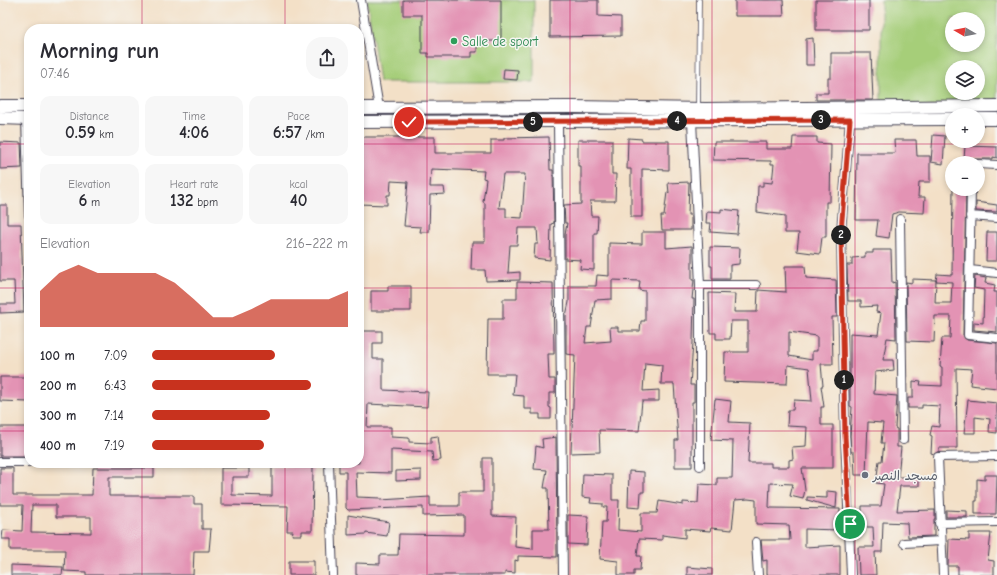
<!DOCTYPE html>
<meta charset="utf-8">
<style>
:root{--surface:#fff;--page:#f7f7f7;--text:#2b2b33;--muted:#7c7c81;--accent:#c8321e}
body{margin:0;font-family:"Comic Neue","Playpen Sans Arabic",sans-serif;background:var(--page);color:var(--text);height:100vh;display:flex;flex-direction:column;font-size:15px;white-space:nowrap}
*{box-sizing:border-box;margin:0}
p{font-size:13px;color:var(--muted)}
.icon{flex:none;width:22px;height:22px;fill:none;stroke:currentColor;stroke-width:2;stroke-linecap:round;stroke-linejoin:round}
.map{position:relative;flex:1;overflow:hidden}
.details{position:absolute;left:24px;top:24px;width:340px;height:444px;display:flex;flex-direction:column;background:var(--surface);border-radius:16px;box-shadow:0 2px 6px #0003}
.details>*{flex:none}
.needle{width:26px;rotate:279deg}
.fabs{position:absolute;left:945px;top:12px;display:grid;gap:8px}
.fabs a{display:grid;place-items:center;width:40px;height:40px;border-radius:50%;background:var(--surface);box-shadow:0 2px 6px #0003;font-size:20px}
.pin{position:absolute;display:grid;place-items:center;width:34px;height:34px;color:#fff;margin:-17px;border:2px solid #fff;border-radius:50%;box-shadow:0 1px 4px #0007}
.km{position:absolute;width:20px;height:20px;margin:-10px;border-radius:50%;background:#222;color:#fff;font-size:11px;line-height:20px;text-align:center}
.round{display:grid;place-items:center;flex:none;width:42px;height:42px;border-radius:16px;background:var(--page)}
.headline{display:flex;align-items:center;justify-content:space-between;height:68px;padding:0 16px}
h1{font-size:22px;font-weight:800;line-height:30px}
.metrics{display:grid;grid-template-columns:repeat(3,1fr);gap:6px;height:68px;padding:4px 16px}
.metrics div{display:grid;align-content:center;border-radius:10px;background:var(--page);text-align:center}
.metrics b{font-size:17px;font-weight:800}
.metrics small{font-size:11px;font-weight:400}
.metrics p{font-size:11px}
.chart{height:112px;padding:8px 16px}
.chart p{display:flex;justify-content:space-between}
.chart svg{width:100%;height:72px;margin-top:4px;fill:var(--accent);opacity:.7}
ul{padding:0 16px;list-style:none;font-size:13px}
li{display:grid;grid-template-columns:64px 48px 1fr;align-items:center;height:30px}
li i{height:10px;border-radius:5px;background:var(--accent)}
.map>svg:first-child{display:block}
</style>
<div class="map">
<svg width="997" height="575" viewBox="0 0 997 575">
<rect width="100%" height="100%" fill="#f6f6f2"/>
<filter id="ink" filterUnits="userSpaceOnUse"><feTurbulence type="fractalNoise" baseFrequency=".025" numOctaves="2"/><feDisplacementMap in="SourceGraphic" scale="8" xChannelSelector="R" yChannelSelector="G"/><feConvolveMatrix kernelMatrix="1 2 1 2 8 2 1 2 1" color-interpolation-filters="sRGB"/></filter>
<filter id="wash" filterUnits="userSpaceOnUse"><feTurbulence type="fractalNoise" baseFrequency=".012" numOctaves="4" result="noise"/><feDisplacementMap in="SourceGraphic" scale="16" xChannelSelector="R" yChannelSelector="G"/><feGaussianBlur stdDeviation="0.9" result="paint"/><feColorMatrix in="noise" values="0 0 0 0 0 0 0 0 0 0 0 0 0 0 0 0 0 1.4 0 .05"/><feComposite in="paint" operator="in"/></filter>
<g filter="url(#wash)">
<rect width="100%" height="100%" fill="#f3e0c7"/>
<path fill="#a6ce79" stroke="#64785a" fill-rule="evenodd" d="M367,0H534V82H379Z
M881,0H997V106L881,107ZM952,19H978V45H952ZM952,67H978V93H952Z"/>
<g id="blocks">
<path fill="#e393b4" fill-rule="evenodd" d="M403,0H501V41H477V52H471V57H428V53H422V15H403Z
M550,0H598V16L621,17V36L550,37Z
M735,0H783L784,16H735Z
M816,0H869V30H816Z
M813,38L814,65H806V39Z
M831,53H871L873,100H816V93H828V78H831Z
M504,69L518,70L517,80L503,79Z
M933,135L945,136L943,164L931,162Z
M359,137H435V153H491V140H504V138L549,137L550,170H553L554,223L551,224L550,260L534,258L535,244H538L537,228H518L517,245H510L508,273L520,272V280L486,281L485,270H471L472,242H485V203L483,202L486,179L483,178L484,171L431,169L430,187H444L445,194L430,195L429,232H420L421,227L404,226L408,182L391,181L390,195H387V205L359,204ZM503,174H525L522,218L506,217V208H499Z
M793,137H817V143L831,144L830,202H826V237H822L820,254L797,251L799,233H785V216L757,212L758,186H763V182L772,183L774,164H771V161L713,160L714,142H766V149H792Z
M628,138L642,139V141H669V170L642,169V217H631V169H627Z
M578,140H612V174H616L615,201H590L591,216H598L597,233H594V270L580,269L581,260L565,259V235L567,223H565L564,205L581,204V166H578Z
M894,140H916L917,156H930V182H919L918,197H925L924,213L899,212L892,214L889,238L876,236L878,220H856L857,153H895Z
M0,142L21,143L22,168L0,169Z
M965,146L997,147V158L993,157V159H964Z
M689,182L688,215H691V230H662L661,216H664L667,192L669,193L668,183Z
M953,189H966L963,335L967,340L997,343V388L970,385L972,369L956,368L957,448H939V451L934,454L931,453L932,436L930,435L932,426L939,427L940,406L922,405V408H908V398H913V381L921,382L920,385L942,386V367H940L942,338H950L951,316H935L934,342L907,341L906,282L912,283V279L936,280L935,303H951L952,282L936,281L937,274L952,275Z
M976,202L997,205V212L976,211Z
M0,205H7V224H21L24,312L0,313V304H15L14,281H0Z
M721,209L739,211L737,234L710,232L711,223H706L707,211L721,212Z
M642,232H666V248L692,246V280H694L692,299H694L693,343L690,385H694V402H692V467H675V440H678L674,384H661L662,365L645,363L643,391L659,390V401H642L639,431L599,430L600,452L571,453L575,355L566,354V316L569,302V286H596L597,275L609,276V243L642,244ZM612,280L640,281L639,290L645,291V321H641L640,331H618V327H610L611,341L585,343L587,327H591L595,300L612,299Z
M987,232H997V261H986Z
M710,247L740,248L739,264L730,265V279H712V266H710Z
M873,250H891L892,283L895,282L896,339L887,338L883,360H893L894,370L875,372L874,394L897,396L895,428L897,429V447H901L898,477H919V486H900L897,511L935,510V519H934V536L908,537L907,523L883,522L882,552H875L876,575H859L858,547H874L873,527H862V506H881L884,484L876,483L879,461H882L884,443H881L883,423L868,422L866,475H855L854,452H851L850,436L852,407L850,406V333L878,335L881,313L876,312L877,306L861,307V301H848L847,265H852V258L865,257V253H873Z
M785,266H805L806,278L836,280L837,317H832L833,364H821L823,386H821L824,407H821V425H833V468H802L805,490L803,499L790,496L793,484L770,483L769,507L771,508L840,509L839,530L805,529V547L840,545V575H767V560L763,561L761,540H790L789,525L756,524V500L748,499L735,500L732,530L711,528L710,531L685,529V538L662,535V540L639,539L637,556H641L640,570H634V575H618V561L600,559L602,522H606L607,507H603V504L590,503L591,498L582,497L583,474L612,475V500H619L618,530L641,532V513H657L659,501L683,505V502L698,503L699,484L717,485V478H732L733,441L711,440L715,399L731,401L729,422L750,423L748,463H771V467H789V460L793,459L792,447L806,446L807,427L787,426L788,410H793L794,400L812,401L809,368L788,365L787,384L724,382L725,352H748V321H731L730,339H716V333H710L709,293L735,294L734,312H757L758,290L786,292ZM789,332L817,336V351H812V360L789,356Z
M975,276L986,278L985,283L995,285L994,292H997V332L974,330V322L983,323L984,290L974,288Z
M517,282L553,283L554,354H548L549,379H555V393H549V407L551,408V419H540V414H532V409H524V396L513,395L515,374H487L488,319H503V299H517Z
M388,286H411V311H371V291H388Z
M359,331H382V343H373V359H383V390L428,392L427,407L368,404L367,427H391V437L409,438V442L431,443V437L438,436L441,460L433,461L432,452L391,450V473L356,472L357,497L380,498V500L430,497V506H459V492H483V458H492V516L516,517L515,547L533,549V529H549L548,488H544L547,470L534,469L536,446L543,448L542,439L556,437L557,557L518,556V561L515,560V573L505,572V575H356V563L380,564V555H398L399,534L464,535V515L423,516V507L348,510L346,508V472H339V463H359Z
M0,377H29V402L0,401Z
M968,400L997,403V433L989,432L990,419L975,417V433H964Z
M0,427H29V456H0Z
M272,466L313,467L312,531H302V535H292L293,531H287L288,506L221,505V468H249V477H232V495L272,496Z
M0,468H13V495H92L93,468H154V477H109V496H194V504H202V529H211L209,551H194L193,575H86V572L64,571L65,550H10V539H2L3,530L22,531L23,505H0ZM32,505H56V517H91V533L31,532Z
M421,470V480L396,481V471Z
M629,471L644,472V492H641L640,508L628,507Z
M985,475H997L996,514H975V501H977V479L985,480Z
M827,491L837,492L836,508L807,500V497L827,498Z
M946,510L967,511V517H946Z
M348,515L389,522L387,536L366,533V534L348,535Z
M568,515L588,516L587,545L568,544Z
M969,533H991L988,560L994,561V575H958V566H948L949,539L969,540Z
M289,561H314V575H289Z
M11,565L63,567L62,575H11Z
M687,567L712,569V575H687Z"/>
</g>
</g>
<g filter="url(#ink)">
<use href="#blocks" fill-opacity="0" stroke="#413e50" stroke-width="1"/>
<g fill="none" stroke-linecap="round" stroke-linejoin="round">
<defs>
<path id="lane" d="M698,108L699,0"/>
<path id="street" d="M361,0L379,108
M26,119L29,215
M850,120L841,232L845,436L851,575
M692,121L700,285V466
M558,122L563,575
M978,164L997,165
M971,189L968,335L997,338
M970,216L997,218
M900,219L903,440
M970,270L997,273
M700,285H756
M0,462H29
M329,463L333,575
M939,523L997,522
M756,542L758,575
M904,543L941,541
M943,575L938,457L997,456"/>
<path id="primary" d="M0,106H29
M359,108L573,107L706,109L997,106
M0,118L29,119
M978,119H997
M359,122L952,119"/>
</defs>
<use href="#lane" stroke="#413e50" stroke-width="5.5"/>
<use href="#street" stroke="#413e50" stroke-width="10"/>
<use href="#primary" stroke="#413e50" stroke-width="14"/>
<use href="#lane" stroke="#fff" stroke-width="4"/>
<use href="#street" stroke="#fff" stroke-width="8"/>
<use href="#primary" stroke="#fff" stroke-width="12"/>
</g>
</g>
<g fill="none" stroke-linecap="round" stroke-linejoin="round" filter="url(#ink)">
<defs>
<path id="route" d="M409,122L850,120L841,232L845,436L850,524"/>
</defs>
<use href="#route" stroke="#fff" stroke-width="8"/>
<use href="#route" stroke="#c8321e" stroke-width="5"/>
</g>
<path fill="none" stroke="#c2185b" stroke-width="1" stroke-opacity="0.55" d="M142,0V29M285,0V29M427,0V575M570,0V575M712,0V575M855,0V575M0,144H29M359,144H997M0,288H29M359,288H997M0,431H29M359,431H997M142,463V575M285,463V575"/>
<circle fill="#2e9e5b" stroke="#f6f6f2" stroke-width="1.5" cx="454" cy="41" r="4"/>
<circle fill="#6b7280" stroke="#f6f6f2" stroke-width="1.5" cx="865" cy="475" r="4"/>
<g text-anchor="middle" stroke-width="3" stroke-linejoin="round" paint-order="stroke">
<g font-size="13" fill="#27864d" stroke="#f6f6f2" text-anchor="start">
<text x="462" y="46">Salle de sport</text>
</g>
<g font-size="13" fill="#5b616d" stroke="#f6f6f2" text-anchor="start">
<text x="873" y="480">مسجد النصر</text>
</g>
</g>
</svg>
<div class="fabs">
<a><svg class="needle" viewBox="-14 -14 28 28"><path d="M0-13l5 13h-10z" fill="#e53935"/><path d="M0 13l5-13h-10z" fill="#7c7c81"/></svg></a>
<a><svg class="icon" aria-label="layers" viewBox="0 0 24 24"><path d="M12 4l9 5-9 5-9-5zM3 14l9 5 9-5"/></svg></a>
<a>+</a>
<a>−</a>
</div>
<div class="pin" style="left:850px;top:524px;background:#1e9e55"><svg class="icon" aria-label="arrive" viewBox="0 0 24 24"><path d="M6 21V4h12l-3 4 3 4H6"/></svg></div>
<div class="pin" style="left:409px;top:122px;background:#d93025"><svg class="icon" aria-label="check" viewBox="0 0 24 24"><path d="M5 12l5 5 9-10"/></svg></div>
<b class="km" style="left:844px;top:380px">1</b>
<b class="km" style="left:841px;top:235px">2</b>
<b class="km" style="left:821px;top:120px">3</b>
<b class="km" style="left:677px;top:121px">4</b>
<b class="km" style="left:533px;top:122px">5</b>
<section class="details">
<div class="headline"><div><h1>Morning run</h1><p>07:46</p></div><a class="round"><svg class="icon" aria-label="share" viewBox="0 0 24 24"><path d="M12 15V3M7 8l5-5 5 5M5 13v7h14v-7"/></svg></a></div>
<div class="metrics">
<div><p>Distance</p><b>0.59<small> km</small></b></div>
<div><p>Time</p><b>4:06</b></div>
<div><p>Pace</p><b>6:57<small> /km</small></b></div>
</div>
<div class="metrics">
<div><p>Elevation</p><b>6<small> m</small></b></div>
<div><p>Heart rate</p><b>132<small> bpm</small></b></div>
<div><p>kcal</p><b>40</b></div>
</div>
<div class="chart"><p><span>Elevation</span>216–222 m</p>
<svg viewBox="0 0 160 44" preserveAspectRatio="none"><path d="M0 44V22L10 11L20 6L30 11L40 11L50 11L60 11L70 17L80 27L90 38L100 38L110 33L120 27L130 27L140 27L150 27L160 22V44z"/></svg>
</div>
<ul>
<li><b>100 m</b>7:09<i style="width:63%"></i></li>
<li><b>200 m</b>6:43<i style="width:81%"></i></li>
<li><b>300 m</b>7:14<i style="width:60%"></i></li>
<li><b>400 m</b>7:19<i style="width:57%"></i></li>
</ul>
</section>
</div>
